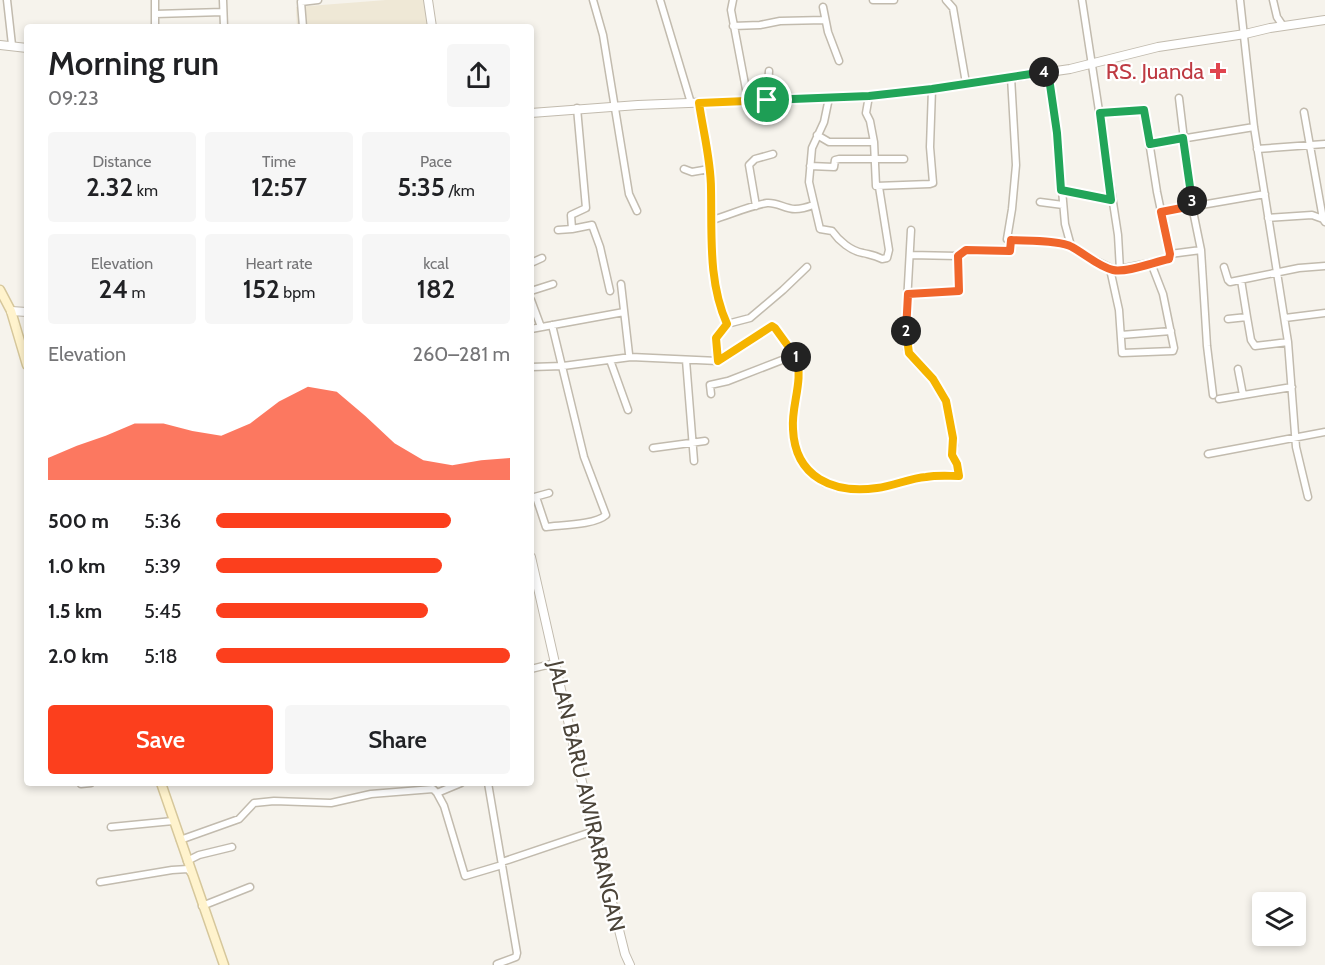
<!DOCTYPE html>
<meta charset="utf-8">
<style>
:root{--surface:#fff;--page:#f6f6f6;--text:#202124;--muted:#757577;--accent:#fc3f1d}
body{margin:0;font-family:Cabin,sans-serif;background:var(--page);color:var(--text);height:100vh;display:flex;flex-direction:column;font-size:22px;white-space:nowrap}
*{box-sizing:border-box;margin:0}
p{font-size:20px;color:var(--muted)}
.icon{flex:none;width:33px;height:33px;fill:none;stroke:currentColor;stroke-width:2;stroke-linecap:round;stroke-linejoin:round}
.map{position:relative;flex:1;overflow:hidden}
.sheet{position:absolute;left:24px;top:24px;width:510px;height:762px;display:flex;flex-direction:column;background:var(--surface);border-radius:6px;box-shadow:0 3px 9px #0003}
.sheet>*{flex:none}
.buttons{position:absolute;left:1252px;top:892px;display:grid;gap:12px}
.buttons a{display:grid;place-items:center;width:54px;height:54px;border-radius:6px;background:var(--surface);box-shadow:0 3px 9px #0003;font-size:30px}
.pin{position:absolute;display:grid;place-items:center;width:51px;height:51px;color:#fff;margin:-26px;border:3px solid #fff;border-radius:50%;box-shadow:0 2px 6px #0007}
.km{position:absolute;width:30px;height:30px;margin:-15px;border-radius:50%;background:#222;color:#fff;font-size:16px;line-height:30px;text-align:center}
.round{display:grid;place-items:center;flex:none;width:63px;height:63px;border-radius:6px;background:var(--page)}
.overview{display:flex;align-items:center;justify-content:space-between;height:102px;padding:0 24px}
h1{font-size:33px;font-weight:600;line-height:45px}
.stats{display:grid;grid-template-columns:repeat(3,1fr);gap:9px;height:102px;padding:6px 24px}
.stats div{display:grid;align-content:center;border-radius:6px;background:var(--page);text-align:center}
.stats b{font-size:26px;font-weight:600}
.stats small{font-size:16px;font-weight:400}
.stats p{font-size:16px}
.chart{height:168px;padding:12px 24px}
.chart p{display:flex;justify-content:space-between}
.chart svg{width:100%;height:108px;margin-top:6px;fill:var(--accent);opacity:.7}
.cta{display:flex;gap:12px;margin-top:auto;padding:12px 24px}
.cta a{flex:1;height:69px;border-radius:6px;background:var(--accent);color:#fff;font-size:24px;font-weight:600;line-height:69px;text-align:center}
.cta a+a{background:var(--page);color:var(--text)}
ul{padding:0 24px;list-style:none;font-size:20px}
li{display:grid;grid-template-columns:96px 72px 1fr;align-items:center;height:45px}
li i{height:15px;border-radius:8px;background:var(--accent)}
.map>svg:first-child{display:block}
</style>
<div class="map">
<svg width="1325" height="965" viewBox="0 0 1325 965">
<rect width="100%" height="100%" fill="#f6f3ec"/>
<path fill="#efe8d6" d="M386,0H428L431,27H297L296,7Z"/>
<g fill="none" stroke-linecap="round" stroke-linejoin="round">
<defs>
<path id="minor" d="M7,0L12,45
M223,0L224,27
M593,0L603,35L629,194L637,211
M660,0L691,103
M733,0L731,10L748,100
M873,0H894
M946,0L953,8L966,83
M1082,0L1118,235L1120,270
M1240,0L1254,127L1288,342L1296,447L1308,497
M1273,0L1277,17L1283,26
M823,7L828,32L839,61
M155,14L223,12
M733,26L760,25L780,21L825,20
M155,27V0
M303,27L301,2L318,0
M1048,71L1057,133L1065,224L1071,246L1080,253L1115,270L1169,259L1170,254L1201,250
M869,96L866,113L870,121L874,142L876,186L930,184L933,183L930,147L932,89
M829,98L824,122L812,148L809,182L820,229L832,231C839,241 851,251 863,253C871,255 875,255 882,259L887,258L889,250L879,187
M1179,98L1192,206L1201,250L1207,346L1213,395
M767,100L769,71
M699,103C703,131 711,160 711,189C712,234 708,282 727,324
M1304,112L1323,219L1325,222
M1100,113L1144,109L1157,192L1170,254
M817,135L829,142H874
M1150,144L1254,127
M1257,149L1325,144
M810,166L834,167L835,160L839,159H904
M684,169L692,172L709,169
M1061,190L1111,200
M1040,202L1063,205
M756,206L749,165L755,159L773,154
M1161,212L1265,194
M1268,218L1312,215L1323,219
M712,220C730,215 748,206 767,203C777,202 785,209 795,209C801,209 808,207 813,205
M572,229L592,225L600,247L610,291
M558,230L572,229L571,215L586,208L577,108
M1011,240L1045,242L1071,246
M910,255L958,256L966,250L1010,251L1011,240L1007,239L1012,209L1016,165L1011,77
M531,263L542,258
M1224,267L1228,280L1230,282L1299,268L1325,266
M1110,269L1119,310L1122,353L1173,351L1174,348L1163,294L1151,263
M621,284L629,354
M531,291L553,284
M908,294L959,291L958,256
M531,300L541,327
M1247,317L1251,340L1255,346L1288,342
M1285,318L1325,313
M1228,319L1247,317L1241,280
M531,329L624,312
M1121,335L1171,331
M795,355L799,368L792,428L794,440L804,467L824,483L838,488H879L926,477L959,475L957,464L952,455L954,445L946,401L933,379L911,357L907,349L906,321L911,230
M610,360L628,410
M686,360L694,461
M718,361L716,338L720,331L727,324L750,318L783,290L807,267
M531,367L563,366L631,357L718,361L769,327L772,326L795,355L728,381L710,385L711,394
M1238,369L1243,395
M1219,399L1292,387
M653,448L705,441
M1208,454L1325,432
M536,497L546,527C561,525 595,525 606,515L584,457L552,325
M531,498L549,493
M531,669L555,663
M488,783L517,953L516,957L497,964
M81,784L91,783
M437,793L444,806L465,876L502,865
M111,827L173,821
M180,840L239,819L254,803L274,801L331,803L371,794L433,789L437,793L461,783
M187,861L199,855L232,847
M502,862L594,831
M100,882L172,870L188,869L191,873
M202,906L250,887"/>
<path id="tertiary" d="M428,0L432,27
M0,45L27,48
M531,113L638,105L869,96L932,89L1070,69L1158,47L1245,34L1270,28L1325,20
M11,311L27,312
M531,557L581,778L625,954L630,965"/>
<path id="secondary" d="M0,290L11,311L27,365
M161,783L224,965"/>
</defs>
<use href="#minor" stroke="#c2bbae" stroke-width="9"/>
<use href="#tertiary" stroke="#c2bbae" stroke-width="10"/>
<use href="#secondary" stroke="#d6c79b" stroke-width="11"/>
<use href="#minor" stroke="#fff" stroke-width="6"/>
<use href="#tertiary" stroke="#fff" stroke-width="8"/>
<use href="#secondary" stroke="#fff3cd" stroke-width="8"/>
</g>
<g fill="none" stroke-linecap="round" stroke-linejoin="round">
<defs>
<path id="split-1" d="M767,100L699,103C703,131 711,160 711,189C712,234 708,282 727,324L716,338L718,361L772,326L775,328L796,357"/>
<path id="split-2" d="M796,357C804,381 791,405 793,429C795,478 834,494 877,488C894,486 910,478 926,477C937,475 948,476 959,476L957,464L952,455L953,438L946,401L933,379L909,353L906,331"/>
<path id="split-3" d="M906,331L908,294L959,291L958,256L966,250L1010,251L1011,240C1025,241 1061,240 1072,247C1085,254 1099,267 1113,270C1127,273 1154,262 1169,259L1170,254L1161,212L1192,206V201"/>
<path id="split-4" d="M1044,72L1048,71L1057,133L1061,190L1111,200L1100,113L1144,110L1150,144L1183,138L1192,201"/>
<path id="split-5" d="M767,100L869,96L932,89L1044,72"/>
</defs>
<use href="#split-1" stroke="#fff" stroke-width="12"/>
<use href="#split-2" stroke="#fff" stroke-width="12"/>
<use href="#split-3" stroke="#fff" stroke-width="12"/>
<use href="#split-4" stroke="#fff" stroke-width="12"/>
<use href="#split-5" stroke="#fff" stroke-width="12"/>
<use href="#split-1" stroke="#f5b400" stroke-width="8"/>
<use href="#split-2" stroke="#f5b400" stroke-width="8"/>
<use href="#split-3" stroke="#f0652b" stroke-width="8"/>
<use href="#split-4" stroke="#22a559" stroke-width="8"/>
<use href="#split-5" stroke="#22a559" stroke-width="8"/>
</g>
<path fill="#e0444e" stroke="#fff" stroke-width="2" d="M1215 62h6v6h6v6h-6v6h-6v-6h-6v-6h6z"/>
<g text-anchor="middle" stroke-width="4.5" stroke-linejoin="round" paint-order="stroke">
<g font-size="22" fill="#be3a42" stroke="#fff" text-anchor="end">
<text x="1204" y="79">RS. Juanda</text>
</g>
<g font-size="22" fill="#4b4439" stroke="#fff">
<text transform="translate(587 796) rotate(77)" y="8">JALAN BARU AWIRARANGAN</text>
</g>
</g>
</svg>
<div class="buttons">
<a><svg class="icon" aria-label="layers" viewBox="0 0 24 24"><path d="M12 4l9 5-9 5-9-5zM3 14l9 5 9-5"/></svg></a>
</div>
<div class="pin" style="left:767px;top:100px;background:#1e9e55"><svg class="icon" aria-label="arrive" viewBox="0 0 24 24"><path d="M6 21V4h12l-3 4 3 4H6"/></svg></div>
<b class="km" style="left:796px;top:357px">1</b>
<b class="km" style="left:906px;top:331px">2</b>
<b class="km" style="left:1192px;top:201px">3</b>
<b class="km" style="left:1044px;top:72px">4</b>
<section class="sheet">
<div class="overview"><div><h1>Morning run</h1><p>09:23</p></div><a class="round"><svg class="icon" aria-label="share" viewBox="0 0 24 24"><path d="M12 15V3M7 8l5-5 5 5M5 13v7h14v-7"/></svg></a></div>
<div class="stats">
<div><p>Distance</p><b>2.32<small> km</small></b></div>
<div><p>Time</p><b>12:57</b></div>
<div><p>Pace</p><b>5:35<small> /km</small></b></div>
</div>
<div class="stats">
<div><p>Elevation</p><b>24<small> m</small></b></div>
<div><p>Heart rate</p><b>152<small> bpm</small></b></div>
<div><p>kcal</p><b>182</b></div>
</div>
<div class="chart"><p><span>Elevation</span>260–281 m</p>
<svg viewBox="0 0 160 44" preserveAspectRatio="none"><path d="M0 44V35L10 30L20 26L30 21L40 21L50 24L60 26L70 21L80 12L90 6L100 8L110 18L120 29L130 36L140 38L150 36L160 35V44z"/></svg>
</div>
<ul>
<li><b>500 m</b>5:36<i style="width:80%"></i></li>
<li><b>1.0 km</b>5:39<i style="width:77%"></i></li>
<li><b>1.5 km</b>5:45<i style="width:72%"></i></li>
<li><b>2.0 km</b>5:18<i style="width:100%"></i></li>
</ul>
<div class="cta"><a>Save</a><a>Share</a></div>
</section>
</div>
